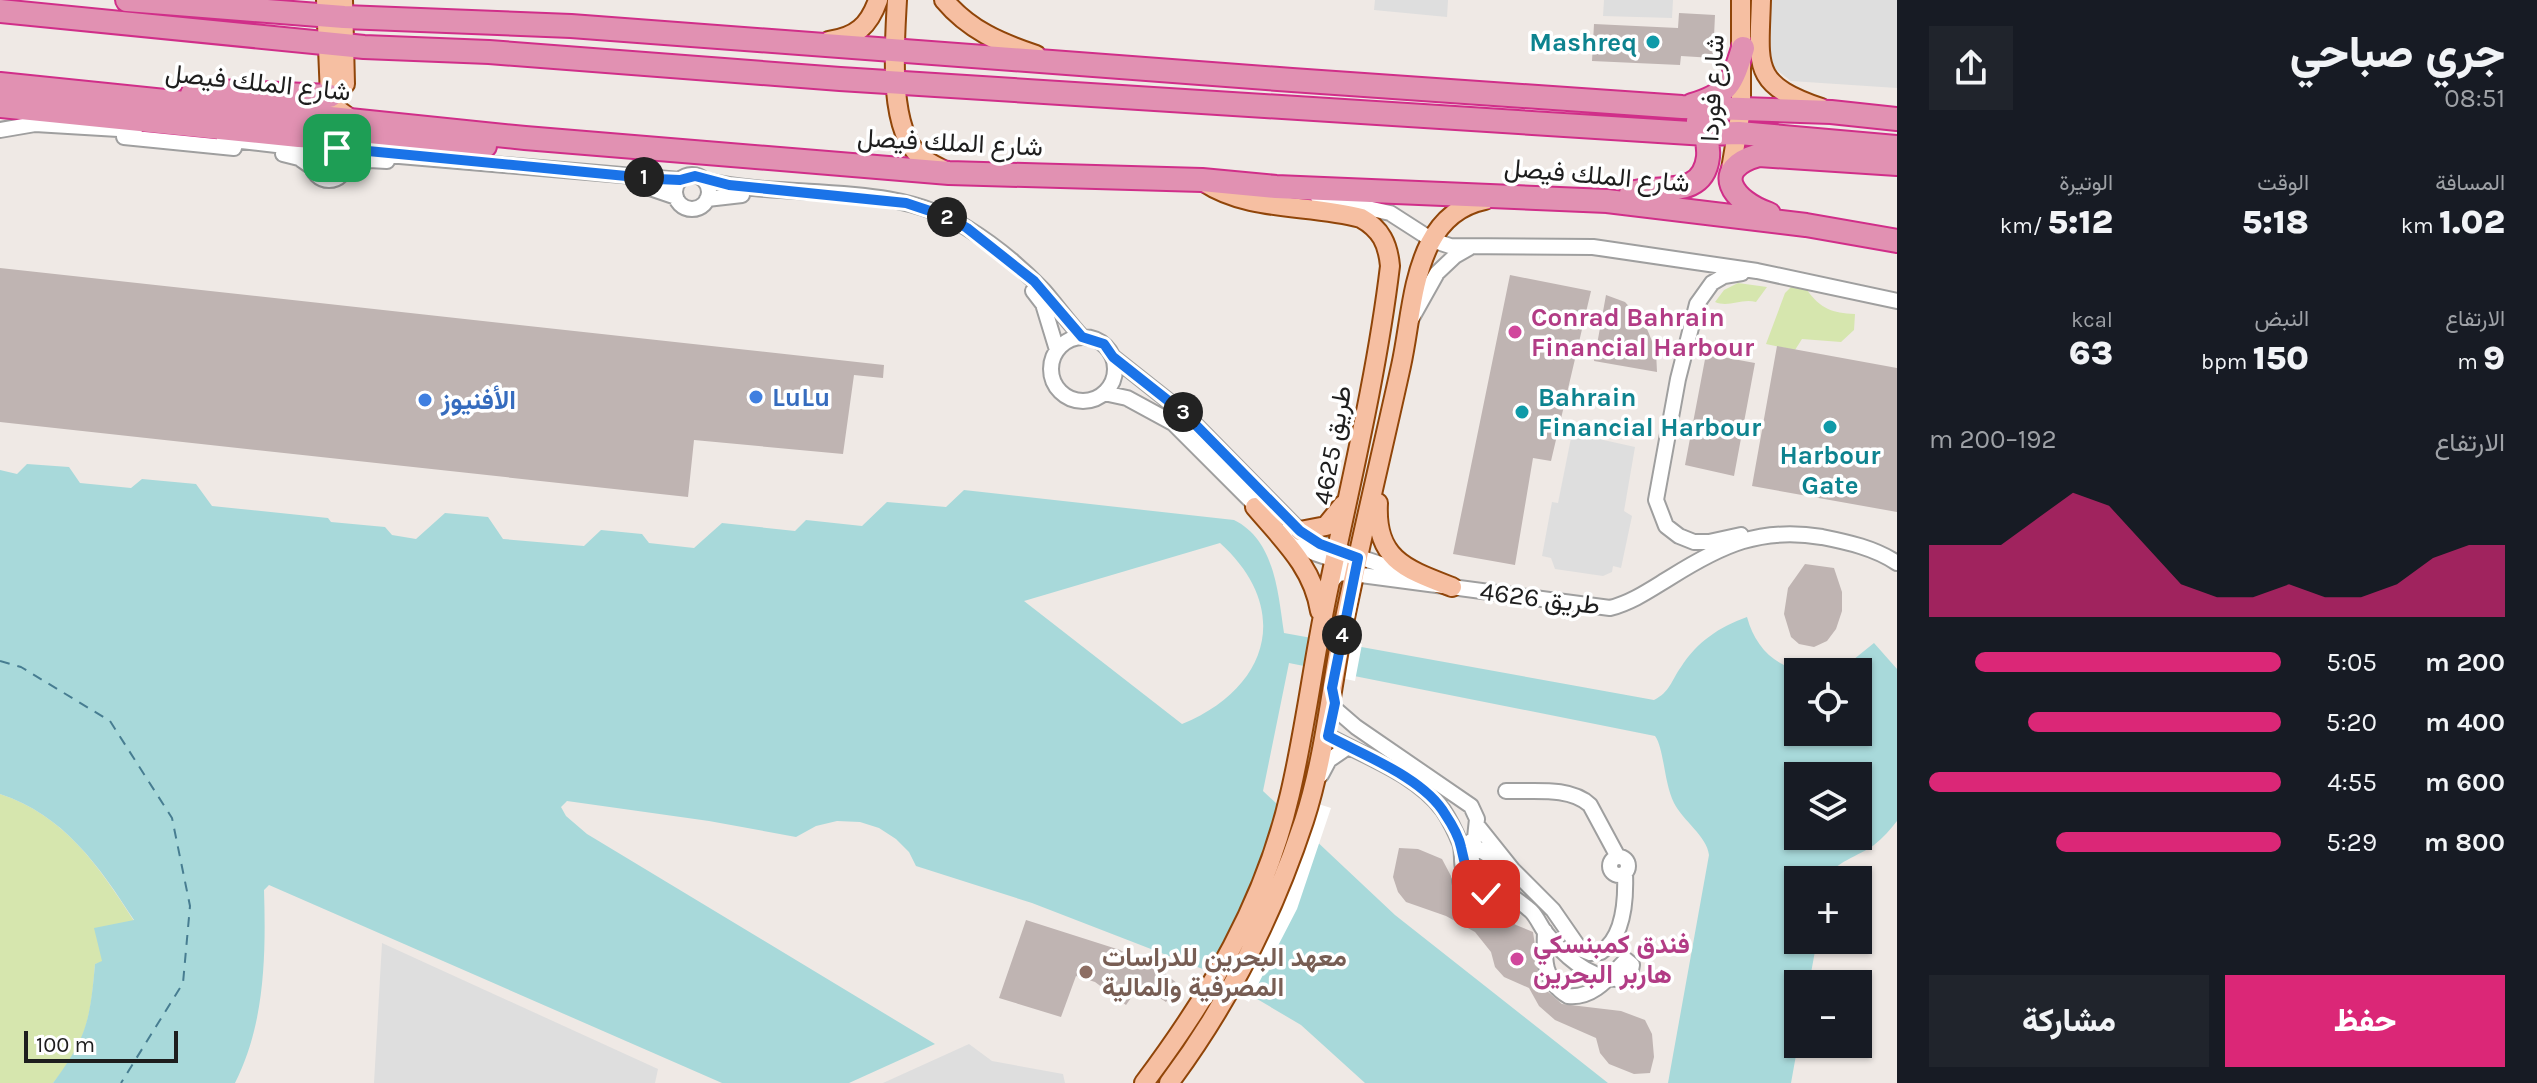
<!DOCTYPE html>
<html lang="ar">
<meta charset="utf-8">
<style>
:root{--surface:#171b24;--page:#20242c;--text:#f1f3f6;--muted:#9ea1a6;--accent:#db2777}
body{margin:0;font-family:Karla,Vazirmatn,sans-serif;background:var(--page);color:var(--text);direction:rtl;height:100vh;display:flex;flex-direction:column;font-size:30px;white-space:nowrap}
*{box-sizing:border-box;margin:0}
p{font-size:26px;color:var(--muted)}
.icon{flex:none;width:44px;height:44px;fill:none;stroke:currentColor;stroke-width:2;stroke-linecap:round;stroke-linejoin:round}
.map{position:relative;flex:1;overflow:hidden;direction:ltr}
.sheet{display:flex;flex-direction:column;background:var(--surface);width:640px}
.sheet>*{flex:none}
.tools{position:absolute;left:1784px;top:658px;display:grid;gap:16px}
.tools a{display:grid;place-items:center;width:88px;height:88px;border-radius:0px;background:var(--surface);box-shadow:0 2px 6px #0004;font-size:40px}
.scale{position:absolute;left:24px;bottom:20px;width:154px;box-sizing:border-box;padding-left:8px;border:4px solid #1e1e1e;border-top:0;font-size:22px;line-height:28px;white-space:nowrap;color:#1e1e1e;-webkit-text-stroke:6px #fff;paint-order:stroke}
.pin{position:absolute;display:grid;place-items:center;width:68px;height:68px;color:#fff;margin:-34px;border-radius:16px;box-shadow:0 4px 12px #0006}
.km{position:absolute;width:40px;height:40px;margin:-20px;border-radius:50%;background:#222;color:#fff;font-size:22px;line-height:40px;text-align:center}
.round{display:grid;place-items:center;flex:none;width:84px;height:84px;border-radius:0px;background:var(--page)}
.headline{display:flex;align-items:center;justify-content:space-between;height:136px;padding:0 32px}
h1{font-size:44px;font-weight:800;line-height:60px}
.stats{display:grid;grid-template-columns:repeat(3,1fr);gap:12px;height:136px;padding:8px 32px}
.stats div{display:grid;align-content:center}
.stats b{font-size:34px;font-weight:800}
.stats small{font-size:22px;font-weight:400}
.stats p{font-size:22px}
.chart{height:224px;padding:16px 32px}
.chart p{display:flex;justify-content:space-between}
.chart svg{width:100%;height:144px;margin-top:8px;fill:var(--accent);opacity:.7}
.primary-button{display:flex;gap:16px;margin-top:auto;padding:16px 32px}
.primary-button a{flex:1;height:92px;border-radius:0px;background:var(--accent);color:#fff;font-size:32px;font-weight:800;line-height:92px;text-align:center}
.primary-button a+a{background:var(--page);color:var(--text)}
ul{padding:0 32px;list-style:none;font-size:26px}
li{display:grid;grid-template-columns:128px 96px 1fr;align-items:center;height:60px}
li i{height:20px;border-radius:10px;background:var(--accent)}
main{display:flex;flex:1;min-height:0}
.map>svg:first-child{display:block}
</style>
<main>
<section class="sheet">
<div class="headline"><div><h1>جري صباحي</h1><p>08:51</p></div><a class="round"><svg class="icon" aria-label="share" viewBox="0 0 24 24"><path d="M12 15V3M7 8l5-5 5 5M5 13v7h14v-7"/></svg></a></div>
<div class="stats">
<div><p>المسافة</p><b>1.02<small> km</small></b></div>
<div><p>الوقت</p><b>5:18</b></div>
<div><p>الوتيرة</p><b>5:12<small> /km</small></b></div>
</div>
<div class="stats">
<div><p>الارتفاع</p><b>9<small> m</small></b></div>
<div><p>النبض</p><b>150<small> bpm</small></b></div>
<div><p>kcal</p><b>63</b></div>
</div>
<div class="chart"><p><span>الارتفاع</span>192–200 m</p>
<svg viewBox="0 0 160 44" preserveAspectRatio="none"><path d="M0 44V22L10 22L20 22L30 14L40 6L50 10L60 22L70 34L80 38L90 38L100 34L110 38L120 38L130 34L140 26L150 22L160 22V44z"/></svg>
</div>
<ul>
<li><b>200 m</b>5:05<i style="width:87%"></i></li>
<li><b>400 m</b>5:20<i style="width:72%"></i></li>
<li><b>600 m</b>4:55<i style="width:100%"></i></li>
<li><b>800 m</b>5:29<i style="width:64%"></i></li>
</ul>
<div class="primary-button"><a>حفظ</a><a>مشاركة</a></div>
</section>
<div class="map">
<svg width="1897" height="1083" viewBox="0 0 1897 1083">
<rect width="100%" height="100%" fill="#efe9e5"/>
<path fill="#d6e6ae" d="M1738,283L1767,287L1756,302C1741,298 1729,308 1715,302L1724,290Z
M1791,287L1807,290C1821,309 1832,313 1855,314L1854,330L1841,342L1802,339L1795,350L1766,344L1785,293Z
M0,794C64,815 99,866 134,921L102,962L95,964C91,1015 87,1043 53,1083H0Z"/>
<path fill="#dedede" d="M1375,0H1448L1447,17L1374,10Z
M1604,0H1673L1672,18L1603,16Z
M1771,0H1897V88L1791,81L1773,67L1770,58Z
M1572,433L1635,447L1624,511L1632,516L1621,568L1613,566L1612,572L1603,576L1555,569L1551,558L1542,556L1552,502L1558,503Z
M382,943L658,1069L655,1083H374Z
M969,1044L992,1061L1063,1074L1065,1083H883Z"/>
<path fill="#a8d9da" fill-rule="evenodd" d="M27,464L69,467L80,483L131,488L142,479L196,484L212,506L328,518L331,522L385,527L392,535L416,539L445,513L488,517L503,539L584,546L601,530L642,534L649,543L694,548L722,523L795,531L806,520L862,526L887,502L946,507L964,490L1234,520C1275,540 1278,593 1284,633L1654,700C1670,692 1671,681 1681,667C1697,642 1719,627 1747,617C1755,647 1775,667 1806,672H1798V732H1858V672H1826L1843,668L1874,643L1897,669V821C1890,830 1883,838 1874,845C1860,856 1832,862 1828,880H1798V940H1817L1809,984H1798V1044L1791,1083H1668L1709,855C1707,836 1683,821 1674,803C1664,783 1664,748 1655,736L1289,663L1263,791L1395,915L1608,1083H1365L1301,1025L1213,973L1032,903L916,866L909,852L896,839L879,828L860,822L837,821L816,826L796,837L709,821L567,801L561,807L566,816L587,834L935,1044L849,1083H722L269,885L264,890C266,955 265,1024 235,1083H53C87,1038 90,1020 95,964L102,961L94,928L134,920C99,866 64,815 0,794V470L17,474ZM1220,543C1293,609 1269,688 1182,724L1024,601ZM1798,776H1858V836H1798Z"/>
<path fill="#fff" d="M1311,633L1362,644L1355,681L1303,670Z
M1290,795L1331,808L1297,909L1249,1002L1209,980Z"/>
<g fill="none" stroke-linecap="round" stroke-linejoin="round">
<path stroke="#477d91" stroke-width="2" stroke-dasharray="10 8" stroke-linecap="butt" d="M0,661L21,667L110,721L172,818L190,906L183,983L121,1083"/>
</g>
<path fill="#bfb4b2" d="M1679,13L1715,15L1713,58L1681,56L1680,65L1592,61L1594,24L1678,28Z
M0,268L884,365L883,378L854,375L843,454L694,440L688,497L0,422Z
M1510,275L1591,291L1551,461L1533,458L1515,565L1453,554Z
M1606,295L1625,302L1645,324L1656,351L1657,372L1594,361Z
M1777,346L1897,368V512L1752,486Z
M1706,354L1755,363L1734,476L1685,465Z
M1805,564L1834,568L1842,592V611L1836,629L1827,641L1814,647L1799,644L1791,637L1784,614L1788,588Z
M1399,848L1418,849L1442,859L1451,876L1453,890L1461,902L1475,908H1495L1516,925L1533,932L1540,979L1546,990L1562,1004L1621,1011L1645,1020L1652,1034L1654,1057L1650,1073L1634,1074L1609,1064L1600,1053L1596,1038L1555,1020L1539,1006L1529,988L1504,977L1495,967L1491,952L1475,932L1446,916L1406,902L1398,892L1393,877Z
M1026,920L1120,950L1151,968L1154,964L1179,985L1166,1002L1140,985L1126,1005L1095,982L1076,976L1061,1017L999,998Z"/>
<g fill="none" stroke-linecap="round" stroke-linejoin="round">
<defs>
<path id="minor" d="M0,130L35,124L135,130
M124,137L234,148
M224,139L319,150
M312 163a17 17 0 1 1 34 0a17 17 0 1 1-34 0Z
M341,151L680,180
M283,154L299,158L312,167
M346,170L369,160L387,161
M675 192a17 17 0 1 1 34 0a17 17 0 1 1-34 0Z
M704,180C789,201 889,179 967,228C993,244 1021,267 1043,290C1056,305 1068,322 1082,337
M638,184L676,197
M1318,197L1390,213L1432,240L1450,246L1593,247L1757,271L1897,301
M707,199L742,195
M1033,291L1043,304L1057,350
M1409,323L1437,273L1455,256L1469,248
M1051 369a32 32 0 1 1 64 0a32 32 0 1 1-64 0Z
M1113,357L1185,414L1300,531L1320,544L1410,574
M1104,393L1127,398L1173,423L1263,513
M1284,532L1314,553L1355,567
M1741,535L1709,542H1694L1679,536L1666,526L1656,500L1678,379L1697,304L1712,283L1724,276L1742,273
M1330,583L1338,574L1346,573L1610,608C1633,602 1651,589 1671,577C1722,545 1760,527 1822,537C1847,542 1875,548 1897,563
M1334,708L1356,727L1471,806L1477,819L1475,838L1469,843L1473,866C1489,883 1513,895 1531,911C1537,917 1540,925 1545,932C1563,954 1586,977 1616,979C1626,980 1631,974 1632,965L1626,960C1611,975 1594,999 1568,996C1543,981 1544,958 1545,931
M1328,736C1366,757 1416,774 1443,810C1449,819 1456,833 1460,843C1463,851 1461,860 1463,868C1470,890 1492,899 1513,898
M1321,775L1329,760L1348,747
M1506,791C1532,792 1570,786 1590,805L1618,857
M1477,825L1513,870L1553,910L1580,949L1590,953L1601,952C1624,937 1626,898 1625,873
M1465,844L1469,843L1509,868
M1610 866a9 9 0 1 1 18 0a9 9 0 1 1-18 0Z
M1465,873L1460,881C1464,898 1478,900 1492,899"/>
<path id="major" d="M326,0L330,96L337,109L352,120
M897,0C895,39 887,129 920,156C928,163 938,167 947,172
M944,0C969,30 1000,43 1036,55
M1761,0C1759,67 1751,84 1821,108
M829,41C856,37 869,26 878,0
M330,96L337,94L345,84L343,0
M1730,175L1741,110V0
M1378,503C1375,559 1405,569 1452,587
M1255,507C1283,540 1313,567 1320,611
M1300,531L1326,526L1343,505
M1144,1083C1210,995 1265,903 1290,794C1306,726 1314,655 1329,586C1351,481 1377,374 1390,266C1388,244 1381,229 1361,218C1310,204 1249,212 1204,182
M1169,1083C1228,1004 1273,915 1304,821C1323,763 1330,698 1341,638C1359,546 1381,457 1401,366C1410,325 1411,281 1430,243C1442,220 1460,205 1485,200"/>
<path id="highway" d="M127,0L344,17L571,26L1292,80L1682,107L1831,112L1897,119
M0,11L364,47L489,52L840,79L1706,134L1739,133L1897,147
M0,84L525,138L949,173L1202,180L1276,187L1607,201L1806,225L1897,241
M192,94L216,91L330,96
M1692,105C1729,94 1732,83 1743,48
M0,106L299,136L485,146
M1631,193C1659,184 1703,200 1708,157C1709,143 1706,132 1698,121
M1769,214C1733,202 1709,169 1759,155L1897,164"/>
</defs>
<use href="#minor" stroke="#9f9f9f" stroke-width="18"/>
<use href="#major" stroke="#904509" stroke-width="22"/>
<use href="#highway" stroke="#d02e89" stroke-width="26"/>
<use href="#minor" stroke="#fff" stroke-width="14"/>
<use href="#major" stroke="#f6bfa2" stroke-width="18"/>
<use href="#highway" stroke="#e191b2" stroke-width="22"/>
</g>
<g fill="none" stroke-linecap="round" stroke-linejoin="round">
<defs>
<path id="route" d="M337,148L657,179L680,180L695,176L729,185L906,203L948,217L967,228L1034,281L1082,337L1104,344L1113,357L1185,414L1300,531L1320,544L1358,558L1332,688L1335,703L1328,736C1363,755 1424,778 1445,814C1451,823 1459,837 1461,847C1466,869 1467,880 1486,894"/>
</defs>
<use href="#route" stroke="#fff" stroke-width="16"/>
<use href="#route" stroke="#1a73e8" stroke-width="10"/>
</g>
<g fill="#0f9aa8" stroke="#fff" stroke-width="3">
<circle cx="1653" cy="42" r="8"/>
<circle cx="1522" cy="412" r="8"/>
<circle cx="1830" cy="427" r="8"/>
</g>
<g fill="#d1479c" stroke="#fff" stroke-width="3">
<circle cx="1515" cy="332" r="8"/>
<circle cx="1517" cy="959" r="8"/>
</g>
<g fill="#3f7fe0" stroke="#fff" stroke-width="3">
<circle cx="756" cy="397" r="8"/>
<circle cx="425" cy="400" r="8"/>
</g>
<circle fill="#8d6e63" stroke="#fff" stroke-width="3" cx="1086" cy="972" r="8"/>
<g text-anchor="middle" stroke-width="7" stroke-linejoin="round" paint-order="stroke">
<g font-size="26" font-weight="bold" fill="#0d838f" stroke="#fff" text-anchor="end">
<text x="1637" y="51">Mashreq</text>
<text x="1538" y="406" text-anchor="start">Bahrain<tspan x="1538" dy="30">Financial Harbour</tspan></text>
<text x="1830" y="464" text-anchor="middle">Harbour<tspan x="1830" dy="30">Gate</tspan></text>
</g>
<g font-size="26" fill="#1e1e1e" stroke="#fff">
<text transform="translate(258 82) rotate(6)" y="9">شارع الملك فيصل</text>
<text transform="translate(1712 88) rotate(-87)" y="9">شارع فوردا</text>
<text transform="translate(950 142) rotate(3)" y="9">شارع الملك فيصل</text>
<text transform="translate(1597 175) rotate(5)" y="9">شارع الملك فيصل</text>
<text transform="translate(1332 445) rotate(-80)" y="9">طريق 4625</text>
<text transform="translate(1540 598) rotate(7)" y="9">طريق 4626</text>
</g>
<g font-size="26" font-weight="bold" fill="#b23c85" stroke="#fff" text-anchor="start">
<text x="1531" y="326">Conrad Bahrain<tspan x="1531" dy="30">Financial Harbour</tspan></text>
<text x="1533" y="953">فندق كمبنسكي<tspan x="1533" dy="30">هاربر البحرين</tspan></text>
</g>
<g font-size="26" font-weight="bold" fill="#366cbe" stroke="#fff" text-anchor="start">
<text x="772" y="406">LuLu</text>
<text x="441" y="409">الأفنيوز</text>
</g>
<g font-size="26" font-weight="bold" fill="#785e54" stroke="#fff" text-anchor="start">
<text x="1102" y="966">معهد البحرين للدراسات<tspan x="1102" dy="30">المصرفية والمالية</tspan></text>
</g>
</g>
</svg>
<div class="tools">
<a><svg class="icon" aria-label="locate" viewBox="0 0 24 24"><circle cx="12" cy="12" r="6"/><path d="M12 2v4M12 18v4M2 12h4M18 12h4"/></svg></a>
<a><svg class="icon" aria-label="layers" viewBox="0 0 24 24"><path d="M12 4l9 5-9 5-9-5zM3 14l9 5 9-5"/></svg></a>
<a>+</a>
<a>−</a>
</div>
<div class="scale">100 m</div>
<div class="pin" style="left:337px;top:148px;background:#1e9e55"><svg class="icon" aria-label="arrive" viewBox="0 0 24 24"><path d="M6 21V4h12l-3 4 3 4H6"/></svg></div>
<div class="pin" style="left:1486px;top:894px;background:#d93025"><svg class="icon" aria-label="check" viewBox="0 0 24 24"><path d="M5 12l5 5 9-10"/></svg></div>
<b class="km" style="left:644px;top:177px">1</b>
<b class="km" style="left:947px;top:217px">2</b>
<b class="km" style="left:1183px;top:412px">3</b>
<b class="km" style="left:1342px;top:635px">4</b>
</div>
</main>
